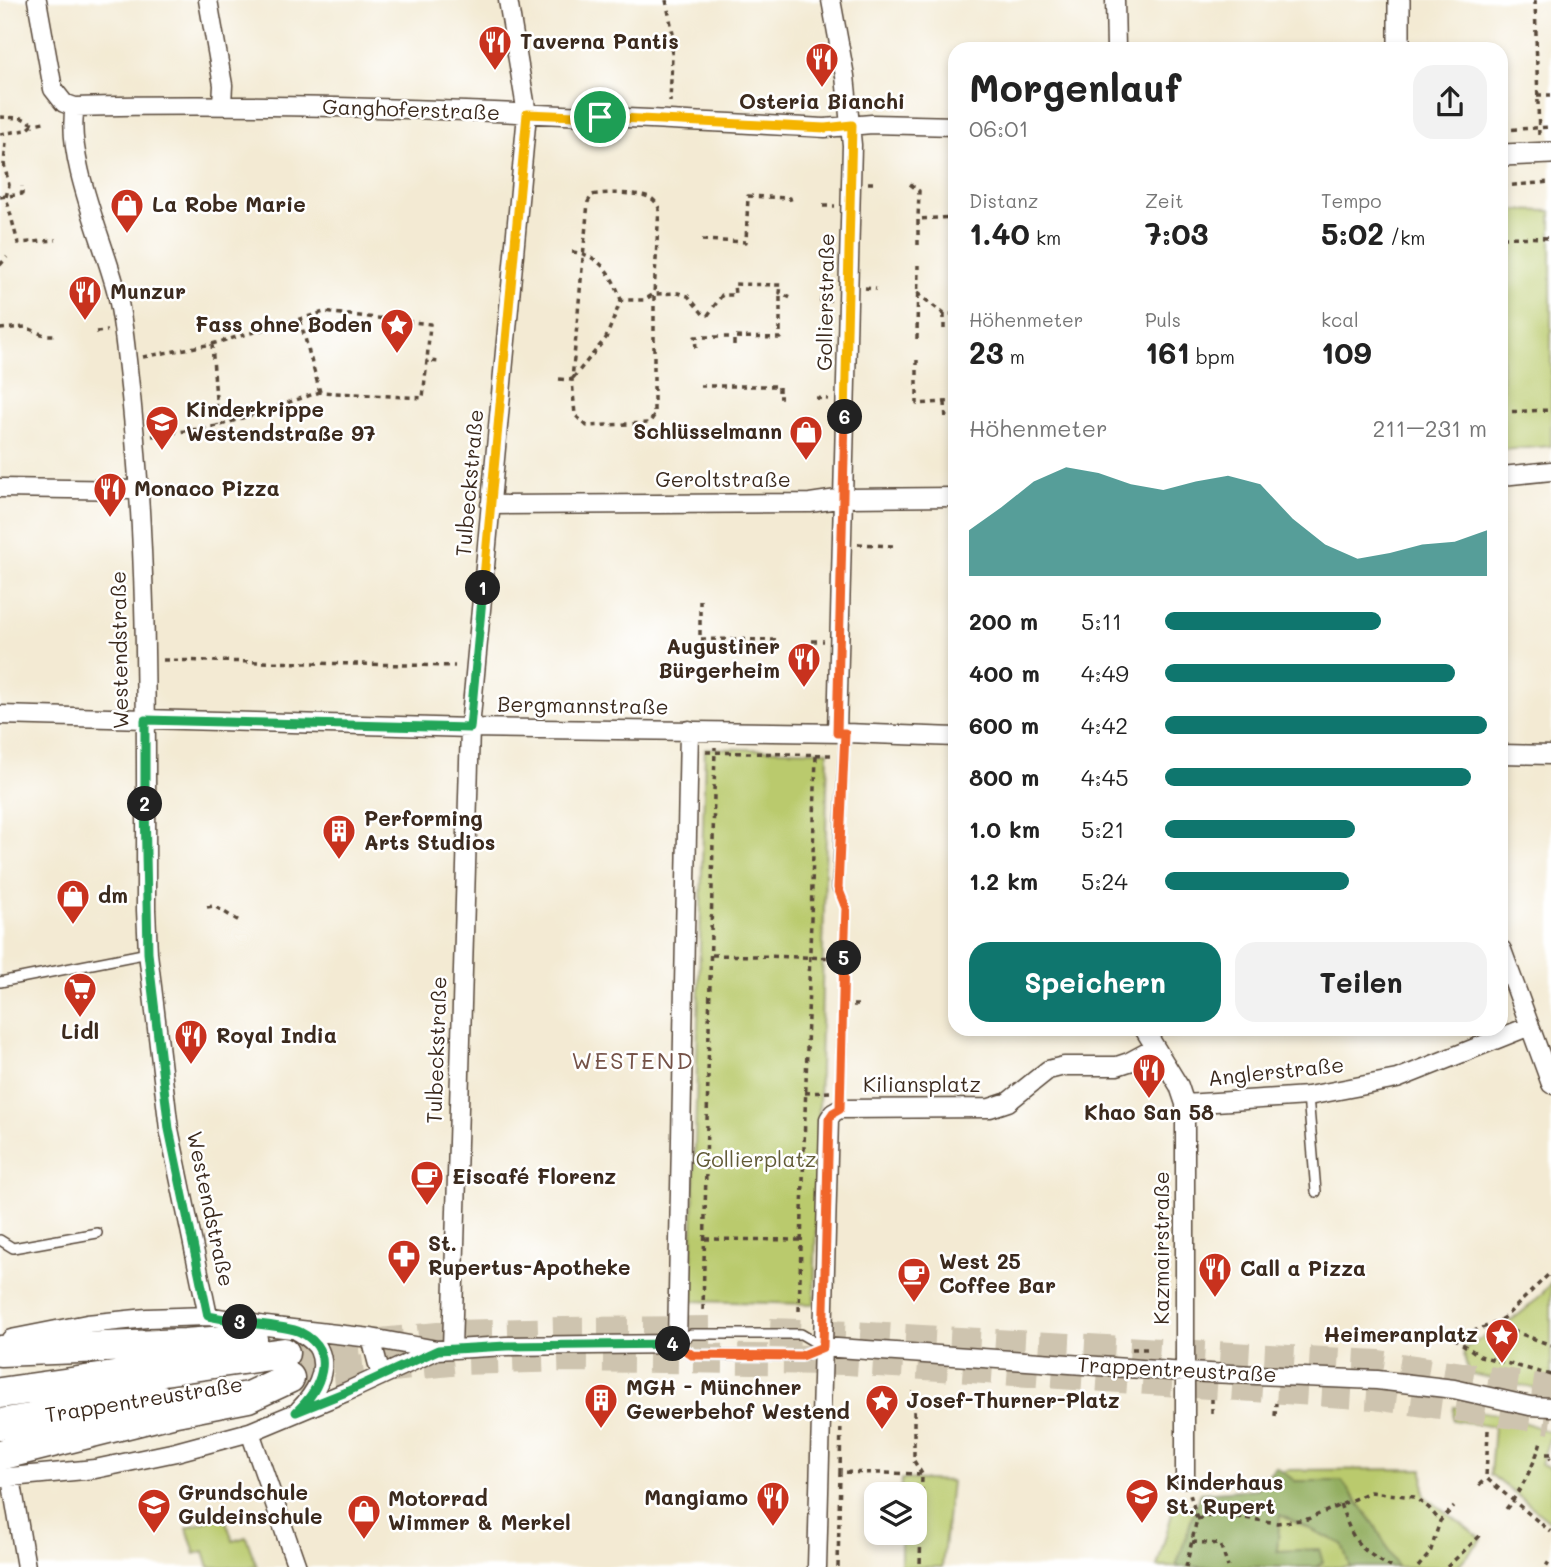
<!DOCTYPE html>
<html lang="de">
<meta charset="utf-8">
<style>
:root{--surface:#fff;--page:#f2f2f2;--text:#222;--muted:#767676;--accent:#0f766e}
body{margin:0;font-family:Mali,sans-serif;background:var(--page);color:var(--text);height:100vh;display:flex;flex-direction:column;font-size:26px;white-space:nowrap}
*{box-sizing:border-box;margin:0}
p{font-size:23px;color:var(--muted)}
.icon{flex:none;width:38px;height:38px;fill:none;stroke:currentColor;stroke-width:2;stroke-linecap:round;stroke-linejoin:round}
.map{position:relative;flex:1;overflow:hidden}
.side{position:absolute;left:948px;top:42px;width:560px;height:994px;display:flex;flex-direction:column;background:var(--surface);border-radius:21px;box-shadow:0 4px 10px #0003}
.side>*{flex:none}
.buttons{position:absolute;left:864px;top:1482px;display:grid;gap:14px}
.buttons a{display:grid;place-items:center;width:63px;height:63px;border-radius:14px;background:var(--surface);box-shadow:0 4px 10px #0003;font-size:35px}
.pin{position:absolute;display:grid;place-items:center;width:60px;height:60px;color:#fff;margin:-30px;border:4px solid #fff;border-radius:50%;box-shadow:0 2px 7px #0007}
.km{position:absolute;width:35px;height:35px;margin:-18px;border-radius:50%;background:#222;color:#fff;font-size:19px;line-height:35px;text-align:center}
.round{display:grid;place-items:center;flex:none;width:74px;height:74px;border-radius:21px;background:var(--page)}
.headline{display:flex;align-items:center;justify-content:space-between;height:119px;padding:0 21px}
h1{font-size:38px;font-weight:700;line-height:52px}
.metrics{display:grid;grid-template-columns:repeat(3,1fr);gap:10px;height:119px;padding:7px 21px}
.metrics div{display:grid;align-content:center}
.metrics b{font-size:30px;font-weight:700}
.metrics small{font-size:19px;font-weight:400}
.metrics p{font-size:19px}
.chart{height:196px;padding:14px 21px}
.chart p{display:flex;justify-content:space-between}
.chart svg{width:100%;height:126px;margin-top:7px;fill:var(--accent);opacity:.7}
.cta{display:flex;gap:14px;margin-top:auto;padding:14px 21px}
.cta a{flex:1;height:80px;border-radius:21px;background:var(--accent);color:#fff;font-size:28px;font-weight:700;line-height:80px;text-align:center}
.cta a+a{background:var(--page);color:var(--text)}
ul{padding:0 21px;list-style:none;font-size:23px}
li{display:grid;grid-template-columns:112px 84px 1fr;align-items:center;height:52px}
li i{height:18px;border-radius:9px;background:var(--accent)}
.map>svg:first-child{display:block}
</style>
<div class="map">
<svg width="1551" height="1567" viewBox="0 0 1551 1567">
<rect width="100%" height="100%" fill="#fff"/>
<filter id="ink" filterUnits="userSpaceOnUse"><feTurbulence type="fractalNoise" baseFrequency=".0143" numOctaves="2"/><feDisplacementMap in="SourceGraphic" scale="14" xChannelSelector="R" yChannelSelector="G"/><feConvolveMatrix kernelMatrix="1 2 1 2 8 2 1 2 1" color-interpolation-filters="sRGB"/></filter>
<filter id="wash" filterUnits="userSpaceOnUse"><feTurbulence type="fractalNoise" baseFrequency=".00686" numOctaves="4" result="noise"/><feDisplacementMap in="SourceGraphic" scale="28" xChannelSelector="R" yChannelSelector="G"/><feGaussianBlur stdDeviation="1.57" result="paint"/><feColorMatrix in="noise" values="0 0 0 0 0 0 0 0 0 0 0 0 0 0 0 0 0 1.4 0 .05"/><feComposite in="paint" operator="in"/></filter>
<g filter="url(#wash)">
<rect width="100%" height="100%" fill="#f3ead3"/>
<path fill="#baca6d" stroke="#7a7a46" stroke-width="2" d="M1502,210L1551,211V446L1502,450Z
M705,748L828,751L814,1304L691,1301Z
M1551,1283V1389L1544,1391L1468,1373L1463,1349C1497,1330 1527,1314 1551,1283Z
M1454,1407L1512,1417L1551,1433L1541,1464L1551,1468V1522L1490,1474L1494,1427L1453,1420Z
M1423,1469L1424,1496L1482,1539L1457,1567H1157L1175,1503L1188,1507L1223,1501L1279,1497L1285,1470Z
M901,1479L951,1481L942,1567H901V1533H915V1494H901Z
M224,1515L233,1541L246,1537L257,1567H209L204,1551L195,1554L187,1528Z"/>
<path fill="#93ae60" stroke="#676c3f" stroke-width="2" d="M1276,1467L1295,1481H1342L1375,1525L1397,1567H1350L1342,1544L1280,1515L1277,1551L1319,1549L1323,1562L1316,1567H1176L1200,1493L1256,1489Z"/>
</g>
<g filter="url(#ink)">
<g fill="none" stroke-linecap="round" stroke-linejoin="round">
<path stroke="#cec4af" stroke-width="30" stroke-dasharray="30 15" stroke-linecap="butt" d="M770,1333L851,1336L1379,1365L1551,1390
M284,1353L457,1335L564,1332L710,1331
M289,1378L460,1360L567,1357L848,1360L1374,1395L1551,1419"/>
<defs>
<path id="service" d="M837,888L845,733
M0,982L148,953
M1308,1096L1316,1192
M0,1240L13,1248L97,1233
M691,1334H801L823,1347L801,1356L692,1355L677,1344Z"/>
<path id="minor" d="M37,0L53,89L64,103L75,107C325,101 575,115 825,128L872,124L956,126
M208,0L223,85L222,104
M831,0L845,76L852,145L837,733
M1115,0L1116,49
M75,107C65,155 102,238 115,286C122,310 124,335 127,360C149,542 146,727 146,910L148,953L169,1129L208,1316
M1502,476L1551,471
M0,488L137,490
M490,505L810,503L844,498L956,497
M0,715L470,728L845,733L956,737
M1502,754L1551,755
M1502,950L1551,1084
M1144,1029L1179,1086L1185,1104V1478
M1185,1104L1308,1096L1397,1079L1530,1026
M298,1331C306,1336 315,1341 319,1350C329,1372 314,1395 299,1410
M371,1338L381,1376
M11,1339L87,1324L147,1318L208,1316L266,1326L371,1338L437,1350L506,1346L677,1344L689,730
M823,1347L1185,1372L1377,1380L1454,1389L1530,1406L1551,1407
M452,1349L470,728L527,114L508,0
M250,1432L297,1567
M0,1478L95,1469L176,1452L250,1432L346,1392L437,1350
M11,1478L26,1567
M817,1567L829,1119L833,1113L840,1109L990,1108L1008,1102L1048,1070L1064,1066H1117L1129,1062L1155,1048"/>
<path id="tertiary" d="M1399,49V0
M1502,155L1551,153"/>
<path id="trunk" d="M0,1351L185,1344L252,1339
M0,1393L284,1353
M0,1424L157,1398
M0,1455L176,1411L248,1397L289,1378"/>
</defs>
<use href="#service" stroke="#574739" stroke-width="12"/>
<use href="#minor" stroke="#574739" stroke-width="21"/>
<use href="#tertiary" stroke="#574739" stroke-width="24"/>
<use href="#trunk" stroke="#574739" stroke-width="33"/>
<path stroke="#574739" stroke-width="3.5" stroke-dasharray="5 5" stroke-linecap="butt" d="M666,0L673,34L670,102
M1535,0L1539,136
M1537,95H1551
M0,117L22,118L34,124L44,122
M1502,130L1551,127
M0,134L27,130L34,124
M6,143L4,164L9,185L6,197L18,243L56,240
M868,183H877
M910,184L919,191L918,219
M1502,186L1551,182
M0,197L22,194V186
M823,206H835
M1502,237L1551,238
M702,240L746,242L748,196L790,198L792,205
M918,245V219L956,217
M572,252C600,254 613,276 621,300
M0,265L7,257
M865,288L876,289
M917,293L944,314H956
M819,300H831
M944,314V331
M300,320L320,392
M0,329L25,327L44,335H58
M96,332L107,331
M917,339L918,265
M212,344L218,426
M734,345V337L780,338V293
M696,348L695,337H734
M143,357L212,344L324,312L430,324L427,361
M917,360V404L956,401
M573,378L606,338L621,300H644L654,294L678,293L688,296L703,314L708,315L722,295H735L734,284L781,285L780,293L793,299
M559,379L572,380L575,415L587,426L649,423L654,416V294L659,208C656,202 653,198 646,196C634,193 604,192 592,195L588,202L572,380
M700,386H779V397H782
M816,398L828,399
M945,402L946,421
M1502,412L1551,410
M152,436L218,426L320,392L423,398L427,361L442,362
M858,544L893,546
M700,600V639L776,640
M812,641H824
M163,660L455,666
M706,752L831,755
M207,907L214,906L241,922
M712,955L844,958
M843,1005H861
M840,1091L846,908L842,900
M805,1093L831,1092
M705,1239L801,1240
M703,1310L715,747
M799,1311L816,755
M1494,1324L1551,1345
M1454,1338L1493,1324L1506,1316L1551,1272
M1454,1338L1480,1356L1551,1375
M1132,1349H1148
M914,1391V1461L922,1474
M1212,1413V1399
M1275,1416L1276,1403
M841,1418L840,1472L922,1474L920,1567
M1488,1430L1486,1478L1551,1532
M1551,1454H1546L1551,1459
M1479,1485L1486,1478
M1340,1504C1354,1541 1355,1547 1391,1567
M1506,1509C1521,1491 1535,1463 1541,1441
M1197,1519L1218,1514L1277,1523L1308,1519L1370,1492L1414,1497L1429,1508L1440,1521
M1192,1542L1220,1544L1228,1567
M1546,1563L1549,1565
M838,1567L840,1472
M1186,1567L1197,1519L1190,1494
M1418,1567L1430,1553L1440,1521L1454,1507
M1447,1567L1483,1533"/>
<use href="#service" stroke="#fff" stroke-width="9"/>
<use href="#minor" stroke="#fff" stroke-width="18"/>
<use href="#tertiary" stroke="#fff" stroke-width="21"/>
<use href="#trunk" stroke="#fff" stroke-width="30"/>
</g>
</g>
<g fill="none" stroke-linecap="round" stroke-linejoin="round" filter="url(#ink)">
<defs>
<path id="split-1" d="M483,588L527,114L600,117"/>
<path id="split-2" d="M145,804V720L470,728L483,588"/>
<path id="split-3" d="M145,804L148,953L169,1129L208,1316L240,1322"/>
<path id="split-4" d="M240,1322C255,1324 288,1326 300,1332C339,1351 320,1390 296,1412L346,1392L438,1350L506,1346L673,1344"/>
<path id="split-5" d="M673,1344H677L692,1355L801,1356L823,1347L829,1119L833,1113L840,1109L844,958"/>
<path id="split-6" d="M844,958L846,908L838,888L845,733H837L845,417"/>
<path id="split-7" d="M600,117L825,128L852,125L845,417"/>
</defs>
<use href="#split-1" stroke="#fff" stroke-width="14"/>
<use href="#split-2" stroke="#fff" stroke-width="14"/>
<use href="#split-3" stroke="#fff" stroke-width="14"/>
<use href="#split-4" stroke="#fff" stroke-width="14"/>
<use href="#split-5" stroke="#fff" stroke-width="14"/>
<use href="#split-6" stroke="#fff" stroke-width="14"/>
<use href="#split-7" stroke="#fff" stroke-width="14"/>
<use href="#split-1" stroke="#f5b400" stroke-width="9"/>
<use href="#split-2" stroke="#22a559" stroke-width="9"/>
<use href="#split-3" stroke="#22a559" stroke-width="9"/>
<use href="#split-4" stroke="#22a559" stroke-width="9"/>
<use href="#split-5" stroke="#f0652b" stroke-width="9"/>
<use href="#split-6" stroke="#f0652b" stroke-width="9"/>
<use href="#split-7" stroke="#f5b400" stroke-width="9"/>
</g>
<defs>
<symbol id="restaurant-pin" viewBox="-11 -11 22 30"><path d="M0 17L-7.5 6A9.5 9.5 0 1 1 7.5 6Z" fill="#c8321e" stroke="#fff"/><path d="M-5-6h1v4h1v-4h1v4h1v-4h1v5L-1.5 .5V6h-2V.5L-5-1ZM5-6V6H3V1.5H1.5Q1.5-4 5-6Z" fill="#fff"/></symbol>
<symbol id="shop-pin" viewBox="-11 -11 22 30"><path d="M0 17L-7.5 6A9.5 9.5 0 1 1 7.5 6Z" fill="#c8321e" stroke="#fff"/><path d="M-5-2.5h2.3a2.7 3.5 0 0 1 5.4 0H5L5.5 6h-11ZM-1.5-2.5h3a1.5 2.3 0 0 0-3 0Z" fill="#fff"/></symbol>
<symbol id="sight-pin" viewBox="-11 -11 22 30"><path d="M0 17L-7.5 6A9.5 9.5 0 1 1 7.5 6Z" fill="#c8321e" stroke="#fff"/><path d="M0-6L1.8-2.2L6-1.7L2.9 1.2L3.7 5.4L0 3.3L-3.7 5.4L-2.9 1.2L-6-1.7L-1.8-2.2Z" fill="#fff"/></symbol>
<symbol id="school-pin" viewBox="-11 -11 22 30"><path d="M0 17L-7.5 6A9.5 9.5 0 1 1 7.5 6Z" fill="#c8321e" stroke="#fff"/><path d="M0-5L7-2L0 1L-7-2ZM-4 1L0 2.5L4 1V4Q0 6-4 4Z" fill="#fff"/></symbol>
<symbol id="building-pin" viewBox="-11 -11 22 30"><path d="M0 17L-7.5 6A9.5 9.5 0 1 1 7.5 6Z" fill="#c8321e" stroke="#fff"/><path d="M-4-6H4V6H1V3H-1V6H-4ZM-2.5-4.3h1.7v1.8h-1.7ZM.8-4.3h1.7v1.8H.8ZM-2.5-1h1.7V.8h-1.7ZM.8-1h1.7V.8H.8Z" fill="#fff"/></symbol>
<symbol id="supermarket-pin" viewBox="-11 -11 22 30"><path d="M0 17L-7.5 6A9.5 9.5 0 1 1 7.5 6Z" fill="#c8321e" stroke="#fff"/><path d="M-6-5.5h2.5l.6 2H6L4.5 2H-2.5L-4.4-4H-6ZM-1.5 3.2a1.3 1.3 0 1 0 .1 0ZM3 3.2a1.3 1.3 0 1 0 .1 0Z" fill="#fff"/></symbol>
<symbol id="cafe-pin" viewBox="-11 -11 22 30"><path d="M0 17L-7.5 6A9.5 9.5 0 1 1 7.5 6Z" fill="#c8321e" stroke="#fff"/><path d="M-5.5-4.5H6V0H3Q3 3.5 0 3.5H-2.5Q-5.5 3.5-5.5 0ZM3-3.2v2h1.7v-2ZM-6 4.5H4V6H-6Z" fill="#fff"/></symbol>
<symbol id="pharmacy-pin" viewBox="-11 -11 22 30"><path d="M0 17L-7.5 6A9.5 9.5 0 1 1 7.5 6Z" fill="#c8321e" stroke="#fff"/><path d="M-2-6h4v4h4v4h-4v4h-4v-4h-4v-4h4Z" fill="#fff"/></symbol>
</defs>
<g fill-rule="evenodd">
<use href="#restaurant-pin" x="476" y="23" width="38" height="52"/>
<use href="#restaurant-pin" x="803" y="40" width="38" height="52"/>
<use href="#shop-pin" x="108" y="186" width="38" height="52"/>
<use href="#restaurant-pin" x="66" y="273" width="38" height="52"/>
<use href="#sight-pin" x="378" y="306" width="38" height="52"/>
<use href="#school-pin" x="143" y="403" width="38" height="52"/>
<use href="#shop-pin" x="787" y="413" width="38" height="52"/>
<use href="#restaurant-pin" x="91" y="470" width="38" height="52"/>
<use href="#restaurant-pin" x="785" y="640" width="38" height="52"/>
<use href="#building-pin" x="320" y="812" width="38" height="52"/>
<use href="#shop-pin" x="54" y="877" width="38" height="52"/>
<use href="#supermarket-pin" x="61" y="970" width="38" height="52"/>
<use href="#restaurant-pin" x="172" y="1017" width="38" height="52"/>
<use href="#restaurant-pin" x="1130" y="1051" width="38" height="52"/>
<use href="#cafe-pin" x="408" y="1158" width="38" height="52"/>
<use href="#pharmacy-pin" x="385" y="1237" width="38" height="52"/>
<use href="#restaurant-pin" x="1196" y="1250" width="38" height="52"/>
<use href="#cafe-pin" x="895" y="1255" width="38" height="52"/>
<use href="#sight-pin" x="1483" y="1316" width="38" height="52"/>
<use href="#building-pin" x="582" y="1381" width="38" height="52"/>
<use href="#sight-pin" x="863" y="1382" width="38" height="52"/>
<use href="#school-pin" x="1123" y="1476" width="38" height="52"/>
<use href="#restaurant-pin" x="754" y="1479" width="38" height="52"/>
<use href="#school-pin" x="135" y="1486" width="38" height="52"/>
<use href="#shop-pin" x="345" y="1492" width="38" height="52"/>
</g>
<g text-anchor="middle" stroke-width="5" stroke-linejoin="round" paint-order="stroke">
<g font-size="21" font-weight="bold" fill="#3b2a1e" stroke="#fff" text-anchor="start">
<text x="520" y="49">Taverna Pantis</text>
<text x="822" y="109" text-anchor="middle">Osteria Bianchi</text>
<text x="152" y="212">La Robe Marie</text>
<text x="110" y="299">Munzur</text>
<text x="372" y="332" text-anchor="end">Fass ohne Boden</text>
<text x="186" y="417">Kinderkrippe<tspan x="186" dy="24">Westendstraße 97</tspan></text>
<text x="782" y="439" text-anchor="end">Schlüsselmann</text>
<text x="134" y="496">Monaco Pizza</text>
<text x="780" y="654" text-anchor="end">Augustiner<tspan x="780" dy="24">Bürgerheim</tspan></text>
<text x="364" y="826">Performing<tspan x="364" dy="24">Arts Studios</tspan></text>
<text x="98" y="903">dm</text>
<text x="80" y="1039" text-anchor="middle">Lidl</text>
<text x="216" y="1043">Royal India</text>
<text x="1149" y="1120" text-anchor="middle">Khao San 58</text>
<text x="452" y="1184">Eiscafé Florenz</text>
<text x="428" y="1251">St.<tspan x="428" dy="24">Rupertus-Apotheke</tspan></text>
<text x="939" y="1269">West 25<tspan x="939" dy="24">Coffee Bar</tspan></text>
<text x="1240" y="1276">Call a Pizza</text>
<text x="1478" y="1342" text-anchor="end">Heimeranplatz</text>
<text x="626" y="1395">MGH - Münchner<tspan x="626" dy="24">Gewerbehof Westend</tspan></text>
<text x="906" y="1408">Josef-Thurner-Platz</text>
<text x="1166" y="1490">Kinderhaus<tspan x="1166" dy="24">St. Rupert</tspan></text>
<text x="178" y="1500">Grundschule<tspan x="178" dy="24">Guldeinschule</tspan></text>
<text x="748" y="1505" text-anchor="end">Mangiamo</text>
<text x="388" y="1506">Motorrad<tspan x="388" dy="24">Wimmer &amp; Merkel</tspan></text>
</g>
<g font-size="21" fill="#3b2a1e" stroke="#fff">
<text transform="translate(411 110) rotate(2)" y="7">Ganghoferstraße</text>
<text transform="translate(826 302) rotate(-89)" y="7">Gollierstraße</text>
<text x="723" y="487">Geroltstraße</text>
<text transform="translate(470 483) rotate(-85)" y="7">Tulbeckstraße</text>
<text transform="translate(120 650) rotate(-91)" y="7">Westendstraße</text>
<text transform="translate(583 706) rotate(1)" y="7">Bergmannstraße</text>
<text transform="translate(437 1050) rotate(-88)" y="7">Tulbeckstraße</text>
<text transform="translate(1276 1072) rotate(-6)" y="7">Anglerstraße</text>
<text x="922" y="1092">Kiliansplatz</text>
<text transform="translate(210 1209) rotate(78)" y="7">Westendstraße</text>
<text transform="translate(1162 1248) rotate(-90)" y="7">Kazmairstraße</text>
<text transform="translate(1177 1370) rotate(3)" y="7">Trappentreustraße</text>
<text transform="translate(144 1400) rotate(-9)" y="7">Trappentreustraße</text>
</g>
<g font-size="21" fill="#615a36" stroke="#fff">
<text x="756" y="1167">Gollierplatz</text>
</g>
<g font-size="24" letter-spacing="2" fill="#755247" stroke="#fff">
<text x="633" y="1069">WESTEND</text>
</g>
</g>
</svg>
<div class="buttons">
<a><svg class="icon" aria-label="layers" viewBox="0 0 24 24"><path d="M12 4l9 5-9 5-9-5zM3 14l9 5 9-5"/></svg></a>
</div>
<div class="pin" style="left:600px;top:117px;background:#1e9e55"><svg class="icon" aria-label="arrive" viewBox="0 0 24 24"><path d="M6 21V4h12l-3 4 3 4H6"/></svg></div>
<b class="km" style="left:483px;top:588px">1</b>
<b class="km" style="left:145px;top:804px">2</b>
<b class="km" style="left:240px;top:1322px">3</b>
<b class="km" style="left:673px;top:1344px">4</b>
<b class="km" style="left:844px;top:958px">5</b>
<b class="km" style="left:845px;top:417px">6</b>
<section class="side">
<div class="headline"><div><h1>Morgenlauf</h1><p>06:01</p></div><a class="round"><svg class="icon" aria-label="share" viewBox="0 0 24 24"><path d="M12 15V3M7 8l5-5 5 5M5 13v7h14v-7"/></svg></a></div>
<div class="metrics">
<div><p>Distanz</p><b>1.40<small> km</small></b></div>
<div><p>Zeit</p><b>7:03</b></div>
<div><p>Tempo</p><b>5:02<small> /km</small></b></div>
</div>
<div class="metrics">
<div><p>Höhenmeter</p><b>23<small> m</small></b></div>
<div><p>Puls</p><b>161<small> bpm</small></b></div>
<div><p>kcal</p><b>109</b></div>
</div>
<div class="chart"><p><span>Höhenmeter</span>211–231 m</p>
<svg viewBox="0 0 160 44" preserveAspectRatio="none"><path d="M0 44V28L10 20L20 11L30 6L40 8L50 12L60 14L70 11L80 9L90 12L100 24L110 33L120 38L130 36L140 33L150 32L160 28V44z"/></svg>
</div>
<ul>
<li><b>200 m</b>5:11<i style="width:67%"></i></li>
<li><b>400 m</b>4:49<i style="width:90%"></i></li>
<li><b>600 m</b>4:42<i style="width:100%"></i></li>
<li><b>800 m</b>4:45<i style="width:95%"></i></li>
<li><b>1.0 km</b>5:21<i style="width:59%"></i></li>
<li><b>1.2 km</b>5:24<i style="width:57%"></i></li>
</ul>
<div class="cta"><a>Speichern</a><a>Teilen</a></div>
</section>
</div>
